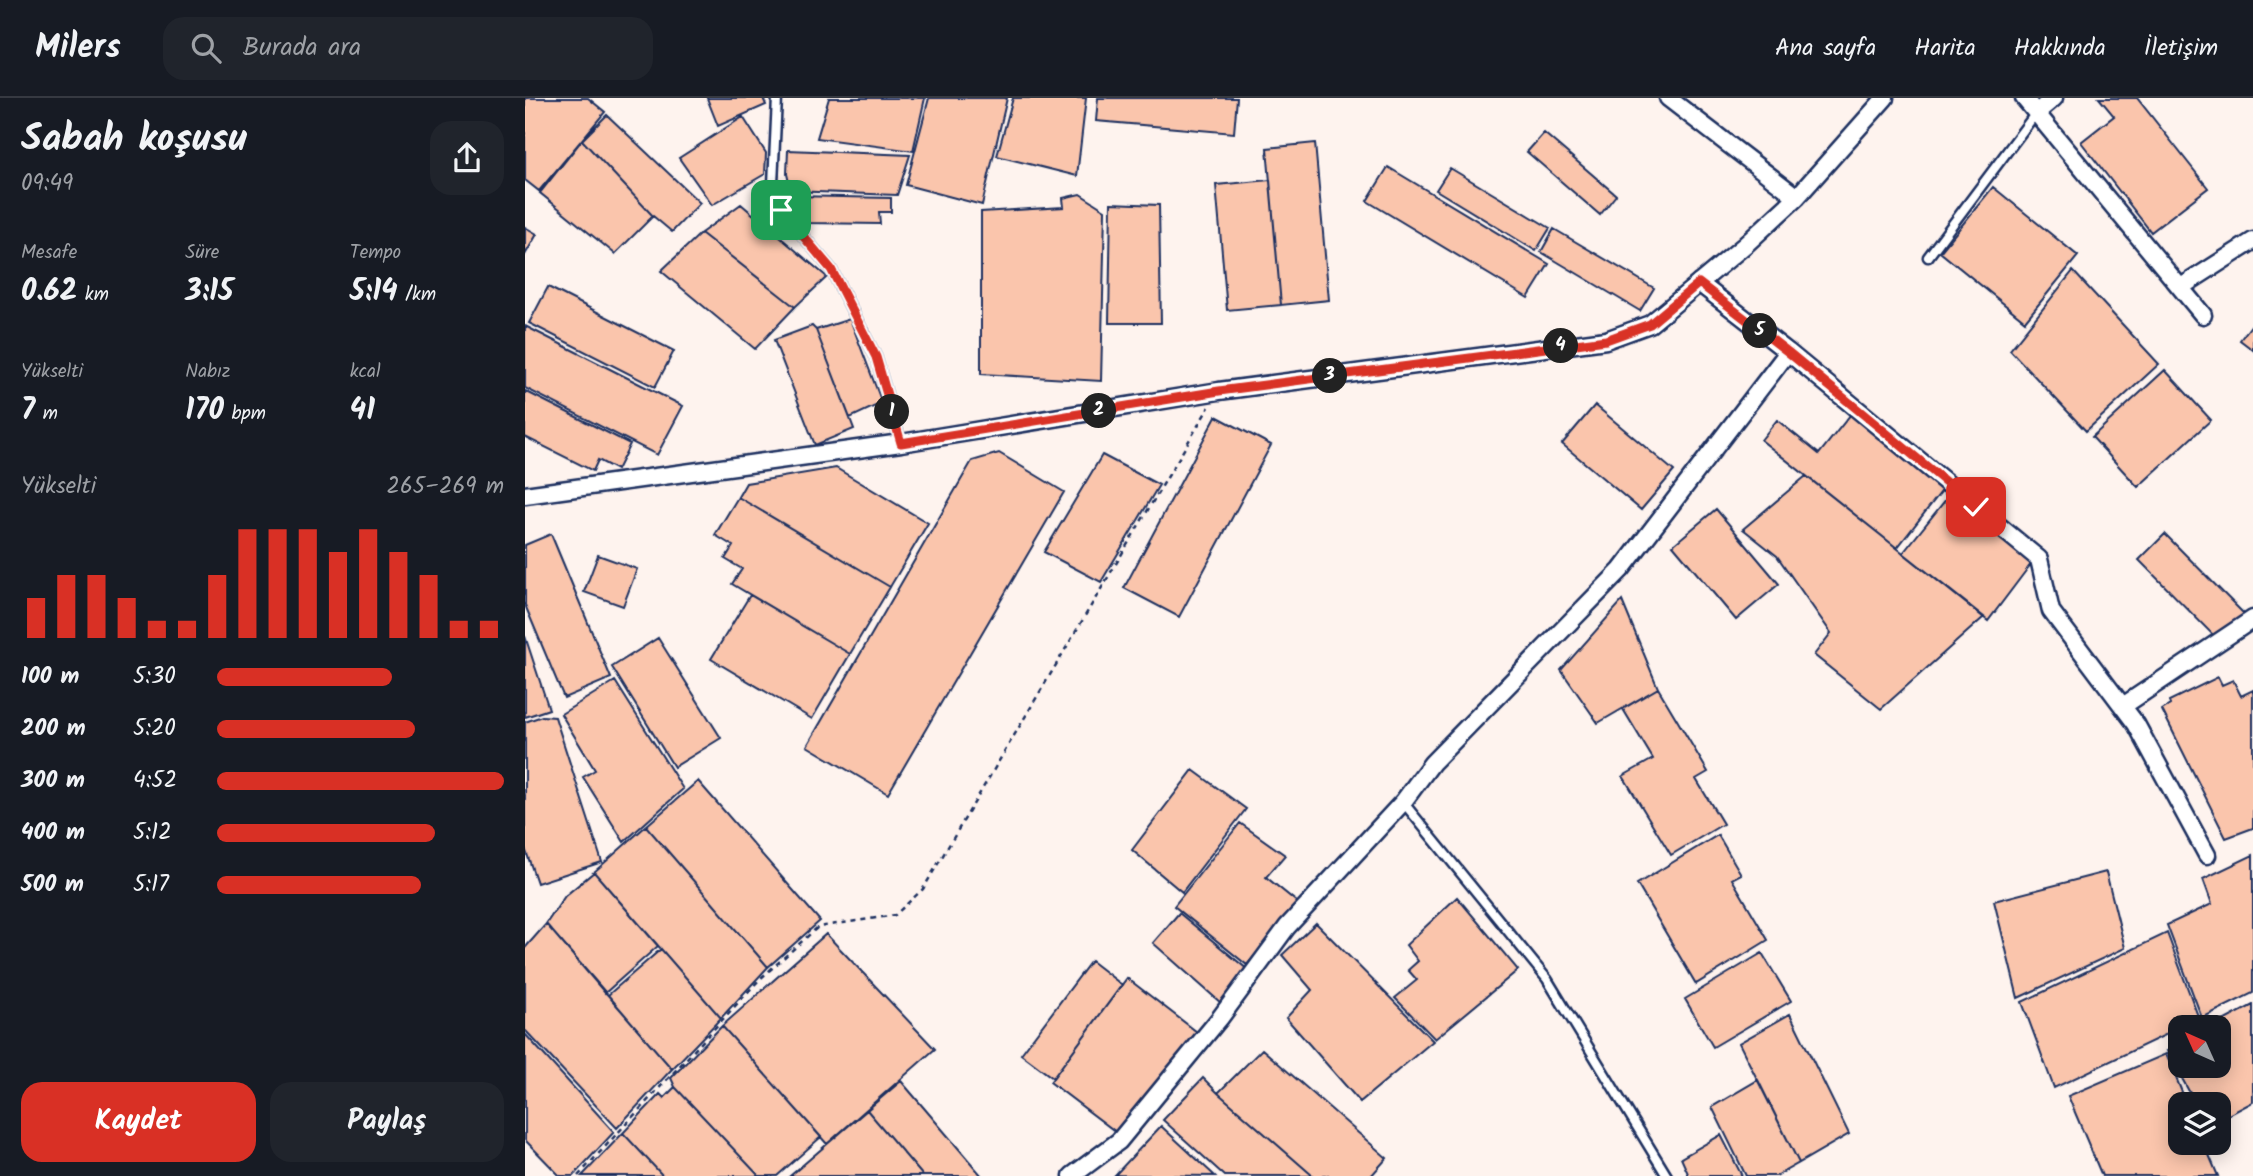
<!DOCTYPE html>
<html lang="tr">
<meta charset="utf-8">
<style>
:root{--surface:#171b24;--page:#20242c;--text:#f1f3f6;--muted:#9ea1a6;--line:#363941;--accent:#d93025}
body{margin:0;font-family:Kalam,sans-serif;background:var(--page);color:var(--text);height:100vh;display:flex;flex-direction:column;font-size:26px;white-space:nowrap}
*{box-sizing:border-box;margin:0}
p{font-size:23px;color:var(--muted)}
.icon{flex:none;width:38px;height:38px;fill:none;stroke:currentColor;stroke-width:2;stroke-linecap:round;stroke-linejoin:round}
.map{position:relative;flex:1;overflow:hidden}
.sheet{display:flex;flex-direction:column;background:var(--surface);width:525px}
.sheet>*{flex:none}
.needle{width:46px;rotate:315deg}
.tools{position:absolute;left:1643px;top:917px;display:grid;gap:14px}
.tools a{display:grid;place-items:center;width:63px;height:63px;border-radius:14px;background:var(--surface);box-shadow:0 4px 18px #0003;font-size:35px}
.pin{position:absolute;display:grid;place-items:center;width:60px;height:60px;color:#fff;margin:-30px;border-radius:14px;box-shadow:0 4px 10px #0006}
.km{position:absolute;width:35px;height:35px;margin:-18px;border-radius:50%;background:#222;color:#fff;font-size:19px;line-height:35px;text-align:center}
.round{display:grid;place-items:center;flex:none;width:74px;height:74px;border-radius:21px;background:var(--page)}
.headline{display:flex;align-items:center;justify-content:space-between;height:119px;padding:0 21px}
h1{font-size:38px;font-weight:600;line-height:52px}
.metrics{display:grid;grid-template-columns:repeat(3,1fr);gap:10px;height:119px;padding:7px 21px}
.metrics div{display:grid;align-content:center}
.metrics b{font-size:30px;font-weight:600}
.metrics small{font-size:19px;font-weight:400}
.metrics p{font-size:19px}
.chart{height:196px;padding:14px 21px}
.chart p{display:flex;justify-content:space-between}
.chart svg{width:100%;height:126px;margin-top:7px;stroke:var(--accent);stroke-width:6}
.primary-button{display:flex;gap:14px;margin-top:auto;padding:14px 21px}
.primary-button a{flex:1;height:80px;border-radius:21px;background:var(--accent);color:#fff;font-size:28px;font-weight:600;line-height:80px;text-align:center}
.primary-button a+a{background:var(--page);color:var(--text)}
ul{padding:0 21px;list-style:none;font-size:23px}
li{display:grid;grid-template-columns:112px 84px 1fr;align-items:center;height:52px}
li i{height:18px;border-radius:9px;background:var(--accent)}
header{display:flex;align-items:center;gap:42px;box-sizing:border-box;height:98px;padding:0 35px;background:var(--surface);border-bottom:2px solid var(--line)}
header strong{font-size:33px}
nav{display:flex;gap:38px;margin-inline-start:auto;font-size:24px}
.search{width:490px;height:63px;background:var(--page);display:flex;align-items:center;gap:18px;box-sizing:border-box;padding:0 24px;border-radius:21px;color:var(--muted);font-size:26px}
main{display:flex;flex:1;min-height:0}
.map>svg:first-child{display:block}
</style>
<header>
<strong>Milers</strong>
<div class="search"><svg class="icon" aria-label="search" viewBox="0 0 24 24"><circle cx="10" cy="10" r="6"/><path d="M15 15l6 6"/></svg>Burada ara</div>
<nav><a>Ana sayfa</a><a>Harita</a><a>Hakkında</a><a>İletişim</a></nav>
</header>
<main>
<section class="sheet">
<div class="headline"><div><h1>Sabah koşusu</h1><p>09:49</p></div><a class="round"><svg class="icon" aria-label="share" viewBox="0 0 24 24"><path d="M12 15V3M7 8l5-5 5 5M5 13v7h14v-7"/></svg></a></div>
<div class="metrics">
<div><p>Mesafe</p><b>0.62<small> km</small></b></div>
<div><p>Süre</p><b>3:15</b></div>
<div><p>Tempo</p><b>5:14<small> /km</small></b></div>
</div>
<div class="metrics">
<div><p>Yükselti</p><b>7<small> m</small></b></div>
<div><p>Nabız</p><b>170<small> bpm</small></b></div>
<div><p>kcal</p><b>41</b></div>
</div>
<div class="chart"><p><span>Yükselti</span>265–269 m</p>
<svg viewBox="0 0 160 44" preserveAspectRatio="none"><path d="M5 44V30M15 44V22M25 44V22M35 44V30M45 44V38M55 44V38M65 44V22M75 44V6M85 44V6M95 44V6M105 44V14M115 44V6M125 44V14M135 44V22M145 44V38M155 44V38"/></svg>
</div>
<ul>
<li><b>100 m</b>5:30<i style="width:61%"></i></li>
<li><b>200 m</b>5:20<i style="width:69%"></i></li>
<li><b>300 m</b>4:52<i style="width:100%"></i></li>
<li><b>400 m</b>5:12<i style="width:76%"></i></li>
<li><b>500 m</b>5:17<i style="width:71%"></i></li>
</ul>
<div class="primary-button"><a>Kaydet</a><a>Paylaş</a></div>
</section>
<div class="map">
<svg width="1728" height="1078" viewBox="0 0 1728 1078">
<rect width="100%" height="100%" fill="#fef3ee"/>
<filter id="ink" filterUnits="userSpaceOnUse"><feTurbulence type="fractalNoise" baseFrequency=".0143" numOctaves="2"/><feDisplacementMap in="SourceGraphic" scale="14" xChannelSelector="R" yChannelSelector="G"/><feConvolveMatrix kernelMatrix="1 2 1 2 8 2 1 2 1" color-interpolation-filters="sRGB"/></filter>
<g filter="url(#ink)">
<path fill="#fac5ac" stroke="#1b2f5e" stroke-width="2" d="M0,0H63L80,14L14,93L0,82Z
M182,0H238L241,7L193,28Z
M304,0H400L388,53L292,40Z
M404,0H482L457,107L381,87Z
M488,0H561L552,78L472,58Z
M573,0H712L709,35L571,23Z
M1574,0H1612L1683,90L1626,134L1556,44L1589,18Z
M82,17L175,105L147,134L128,118L57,42Z
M218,19L241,55L240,76L187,107L154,60Z
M1019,35L1091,97L1075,117L1002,54Z
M57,42L128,118L90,156L15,95Z
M790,45L804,202L756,207L742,50Z
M263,52L385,57L372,97L266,93L262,76Z
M863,69L1024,166L1003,200L842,103Z
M925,70L1025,130L1011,153L911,92Z
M745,82L756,207L702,212L691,87Z
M1468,89L1553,158L1500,223L1415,154Z
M555,96L580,112L576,283L456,276V114L539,109L538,100Z
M267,98L366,100V114H354L355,126L281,125L269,112Z
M586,105L634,107L636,225H584Z
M216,106L302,179L270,209L176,135Z
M0,129L12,136L0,157Z
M1029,131L1129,190L1115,213L1016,154Z
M176,135L270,209L230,251L136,173Z
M1548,173L1634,266L1561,333L1485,252Z
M23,189L149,253L130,289L4,225Z
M325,221L357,305L325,320L291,232Z
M1728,225V252L1715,242Z
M0,228L158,308L132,357L0,290Z
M287,228L291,232L329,331L290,347L249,242Z
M1640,272L1686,322L1613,389L1567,339Z
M0,293L105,346L92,372L73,362L68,373L0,339Z
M1070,307L1149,373L1116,412L1037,346Z
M1326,316L1419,390L1372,450L1236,342L1252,322L1294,356Z
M691,318L746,347L654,519L599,490Z
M474,355L539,394L363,696L282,648L447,363Z
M577,357L634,387L576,484L519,454Z
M311,370L403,425L365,489L213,399L221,385Z
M1281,378L1459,519L1356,611L1289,557L1306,535L1252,458L1218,431Z
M1426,395L1506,466L1463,523L1378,455Z
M213,399L365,489L325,556L207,486L217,471L200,461L208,448L190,437Z
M1191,411L1254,486L1211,522L1148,447Z
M26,436L86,580L39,600L0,507V447Z
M1640,436L1721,518L1692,541L1614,462Z
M73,457L112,471L98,508L59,494Z
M225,497L325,556L287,621L186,561Z
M1097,503L1133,590L1073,625L1036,572Z
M0,538L24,611L0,619Z
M133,540L196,640L149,669L87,569Z
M1693,579L1697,587L1708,582L1716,598L1728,592V730L1701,740L1637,612L1645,607L1644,603Z
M90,583L158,691L99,744L58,679L70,672L36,616Z
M1133,590L1183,674L1171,681L1198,726L1146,757L1098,678L1128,661L1098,611Z
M17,618L30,619L77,764L12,785L0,750V624Z
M668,672L721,711L657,794L607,752Z
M173,683L295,823L243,869L121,728Z
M715,725L760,757L741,779L773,805L722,867L649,808Z
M121,728L243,869L196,920L69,774Z
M1193,737L1216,776L1207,781L1243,842L1171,886L1112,786Z
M1728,757V895L1677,920L1642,827L1687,806L1678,781Z
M69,774L133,848L80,895L21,826L40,798Z
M1581,774L1600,850L1493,900L1469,803Z
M932,799L993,872L910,941L870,900L892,882L883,872L893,863L881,847Z
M654,815L723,872L696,905L628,845Z
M791,825L908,943L835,1004L761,920L787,892L757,857Z
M21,826L147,971L92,1030L0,932V850Z
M1642,835L1674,921L1529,990L1497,904Z
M301,836L410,951L302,1046L197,928Z
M136,851L196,920L147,971L83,897Z
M1237,855L1266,903L1188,949L1160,901Z
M566,863L597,887L528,980L496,956Z
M602,880L672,934L595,1037L525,984Z
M1728,907V1004L1694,1022V1006H1671L1642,953L1656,946V968H1694V929H1687Z
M1265,916L1324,1036L1274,1065L1214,945Z
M197,928L296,1039L252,1078H234L150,989L146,980Z
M0,936L89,1034L48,1078H35L0,1042Z
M737,951L862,1060L846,1078H788L693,995Z
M1641,956L1662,1006H1656V1045H1679L1693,1078H1577L1543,998Z
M678,980L693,995L788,1078H700L638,1022Z
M1233,982L1274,1065L1251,1078H1221L1187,1009Z
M376,983L457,1078H398L342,1012Z
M150,989L234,1078H138L98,1035L135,996L139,1000Z
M342,1012L398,1078H265Z
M636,1028L690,1078L590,1077Z
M98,1035L138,1078H57Z
M1196,1037L1217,1078H1164L1156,1060Z"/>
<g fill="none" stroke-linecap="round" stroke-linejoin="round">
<defs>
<path id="lane" d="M252,0L248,86L256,112L306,171L351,259L376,345
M1403,159L1511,15
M878,704L1022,881L1142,1078"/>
<path id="street" d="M1143,0L1272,99
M1499,0L1678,217
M1511,15L1529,0
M1656,189L1728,143
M1263,254L1514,461L1526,513L1611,626L1682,757
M0,397L376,345L694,293L1081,242L1125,226L1220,147L1272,99L1360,0
M1598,608L1728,521
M547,1078L594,1043L695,920L762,829L878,704L907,665L1096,472L1263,254L1174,185"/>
</defs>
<use href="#lane" stroke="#1b2f5e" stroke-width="13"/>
<use href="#street" stroke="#1b2f5e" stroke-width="21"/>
<path stroke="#1b2f5e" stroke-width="2.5" stroke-dasharray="5 5" stroke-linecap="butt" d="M53,1078L235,881L293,829L370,817L398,791L684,309"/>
<use href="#lane" stroke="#fff" stroke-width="8"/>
<use href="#street" stroke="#fff" stroke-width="16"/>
</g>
</g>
<g fill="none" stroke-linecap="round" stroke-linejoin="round" filter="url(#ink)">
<defs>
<path id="route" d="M256,112L306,171L351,259L376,345L694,293L1081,242L1125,226L1174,185L1263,254L1451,409"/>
</defs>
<use href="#route" stroke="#fff" stroke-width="14"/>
<use href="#route" stroke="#d93025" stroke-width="9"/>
</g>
</svg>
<div class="tools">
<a><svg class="needle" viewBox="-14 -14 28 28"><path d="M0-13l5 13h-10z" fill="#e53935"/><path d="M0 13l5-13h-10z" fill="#9ea1a6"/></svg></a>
<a><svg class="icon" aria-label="layers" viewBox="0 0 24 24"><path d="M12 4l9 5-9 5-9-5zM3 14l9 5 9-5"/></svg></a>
</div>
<div class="pin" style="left:256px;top:112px;background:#1e9e55"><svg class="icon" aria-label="arrive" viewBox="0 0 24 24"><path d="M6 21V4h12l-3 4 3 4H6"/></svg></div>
<div class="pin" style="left:1451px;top:409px;background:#d93025"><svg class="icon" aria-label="check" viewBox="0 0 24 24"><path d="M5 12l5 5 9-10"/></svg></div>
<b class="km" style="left:367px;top:314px">1</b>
<b class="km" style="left:574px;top:313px">2</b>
<b class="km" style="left:805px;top:278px">3</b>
<b class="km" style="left:1036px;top:248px">4</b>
<b class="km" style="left:1235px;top:233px">5</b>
</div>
</main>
